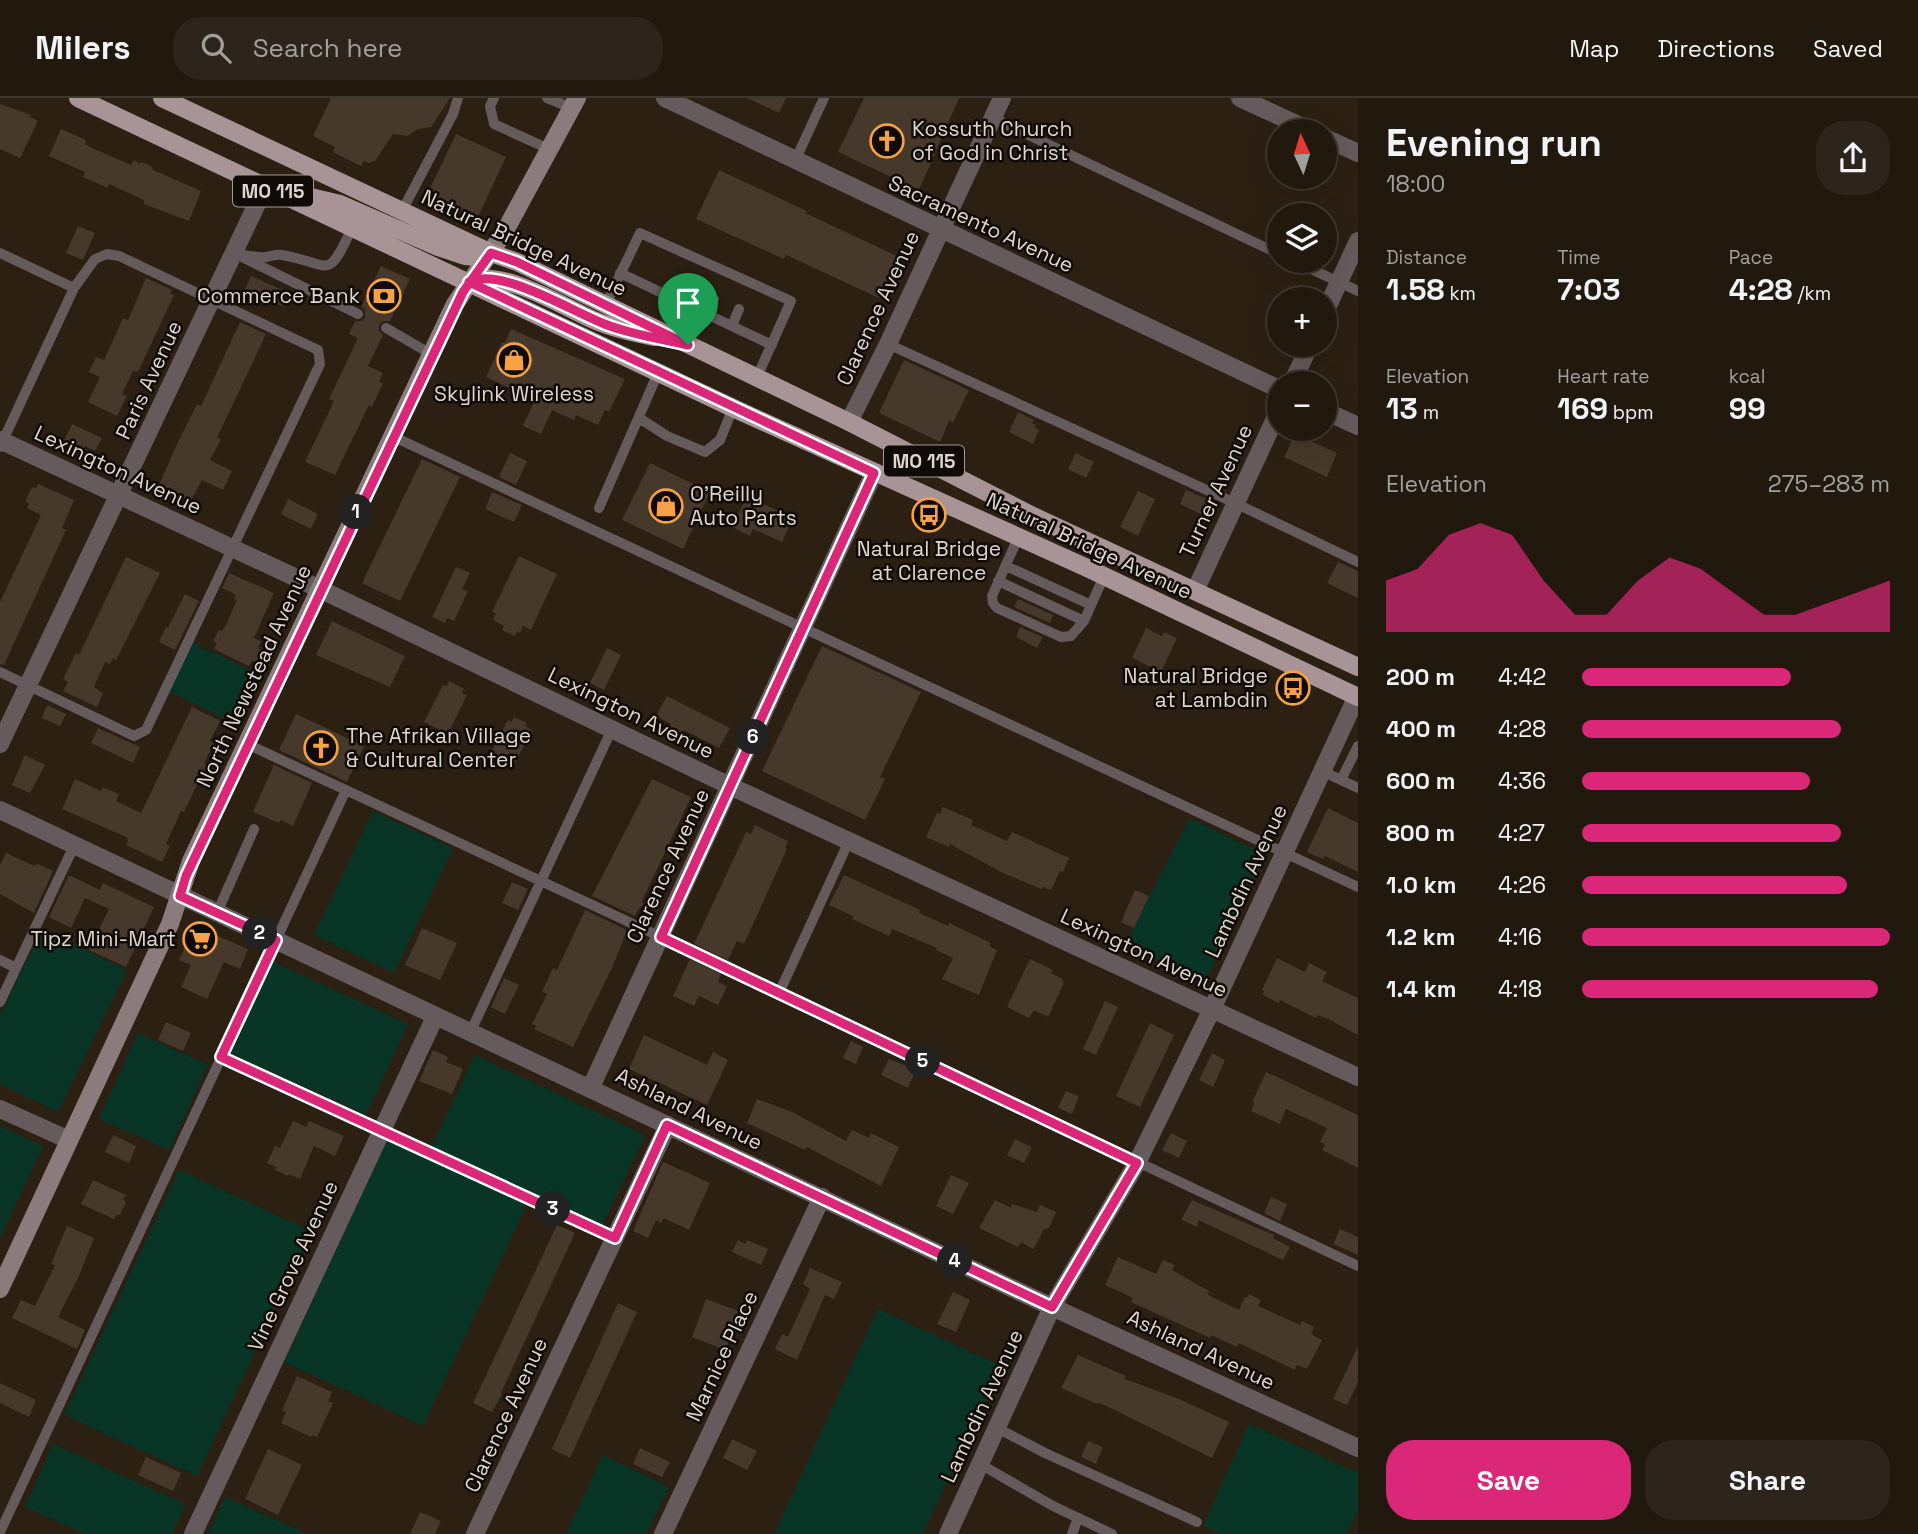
<!DOCTYPE html>
<meta charset="utf-8">
<style>
:root{--surface:#21180e;--page:#2d251c;--text:#f1f3f6;--muted:#a2a09e;--line:#3e372e;--accent:#db2777}
body{margin:0;font-family:"Space Grotesk",sans-serif;background:var(--page);color:var(--text);height:100vh;display:flex;flex-direction:column;font-size:26px;white-space:nowrap}
*{box-sizing:border-box;margin:0}
p{font-size:23px;color:var(--muted)}
.icon{flex:none;width:38px;height:38px;fill:none;stroke:currentColor;stroke-width:2;stroke-linecap:round;stroke-linejoin:round}
.map{position:relative;flex:1;overflow:hidden}
.panel{display:flex;flex-direction:column;background:var(--surface);width:560px}
.panel>*{flex:none}
.needle{width:46px;rotate:356deg}
.controls{position:absolute;left:1267px;top:21px;display:grid;gap:14px}
.controls a{display:grid;place-items:center;width:70px;height:70px;border-radius:50%;background:var(--surface);box-shadow:0 7px 28px #0002,0 0 0 2px var(--line);font-size:35px}
.pin{position:absolute;display:grid;place-items:center;width:60px;height:60px;color:#fff;margin:-72px -30px;border-radius:50% 50% 50% 0;rotate:-45deg;box-shadow:0 0 7px #0007}
.pin .icon{rotate:45deg}
.km{position:absolute;width:35px;height:35px;margin:-18px;border-radius:50%;background:#222;color:#fff;font-size:19px;line-height:35px;text-align:center}
.round{display:grid;place-items:center;flex:none;width:74px;height:74px;border-radius:28px;background:var(--page)}
.headline{display:flex;align-items:center;justify-content:space-between;height:119px;padding:0 28px}
h1{font-size:38px;font-weight:700;line-height:52px}
.figures{display:grid;grid-template-columns:repeat(3,1fr);gap:10px;height:119px;padding:7px 28px}
.figures div{display:grid;align-content:center}
.figures b{font-size:30px;font-weight:700}
.figures small{font-size:19px;font-weight:400}
.figures p{font-size:19px}
.chart{height:196px;padding:14px 28px}
.chart p{display:flex;justify-content:space-between}
.chart svg{width:100%;height:126px;margin-top:7px;fill:var(--accent);opacity:.7}
.primary-button{display:flex;gap:14px;margin-top:auto;padding:14px 28px}
.primary-button a{flex:1;height:80px;border-radius:28px;background:var(--accent);color:#fff;font-size:28px;font-weight:700;line-height:80px;text-align:center}
.primary-button a+a{background:var(--page);color:var(--text)}
ul{padding:0 28px;list-style:none;font-size:23px}
li{display:grid;grid-template-columns:112px 84px 1fr;align-items:center;height:52px}
li i{height:18px;border-radius:9px;background:var(--accent)}
header{display:flex;align-items:center;gap:42px;box-sizing:border-box;height:98px;padding:0 35px;background:var(--surface);border-bottom:2px solid var(--line)}
header strong{font-size:33px}
nav{display:flex;gap:38px;margin-inline-start:auto;font-size:24px}
.search{width:490px;height:63px;background:var(--page);display:flex;align-items:center;gap:18px;box-sizing:border-box;padding:0 24px;border-radius:28px;color:var(--muted);font-size:26px}
main{display:flex;flex:1;min-height:0}
.map>svg:first-child{display:block}
</style>
<header>
<strong>Milers</strong>
<div class="search"><svg class="icon" aria-label="search" viewBox="0 0 24 24"><circle cx="10" cy="10" r="6"/><path d="M15 15l6 6"/></svg>Search here</div>
<nav><a>Map</a><a>Directions</a><a>Saved</a></nav>
</header>
<main>
<div class="map">
<svg width="1358" height="1436" viewBox="0 0 1358 1436">
<rect width="100%" height="100%" fill="#2c2013"/>
<path fill="#083525" d="M193,545L258,576L234,625L169,593Z
M373,713L453,750L394,875L314,837Z
M1190,720L1266,757L1205,883L1124,848Z
M42,831L127,872L58,1014L0,986V917Z
M273,864L408,926L366,1017L231,955Z
M138,935L208,967L169,1052L99,1021Z
M475,957L645,1037L601,1130L431,1050Z
M0,1028L43,1048L0,1140Z
M388,1041L527,1106L423,1328L284,1264Z
M179,1072L311,1133L197,1378L64,1317Z
M878,1211L1001,1268L923,1436H774Z
M1249,1326L1358,1375V1412L1347,1436H1220L1203,1428Z
M53,1346L185,1406L172,1436H85L25,1409Z
M603,1357L669,1389L646,1436H566Z
M225,1399L307,1436H208Z"/>
<path fill="#46392b" d="M331,0H450L431,29L418,31L408,38L393,36L375,63L369,65L364,63L361,68L333,54L335,49L313,38Z
M747,0H786L779,15Z
M864,0H959L919,92L838,54Z
M0,6L31,17L30,19L38,23L20,60L0,51Z
M61,31L86,42L85,46L92,50L131,67L134,62L140,66L141,64L151,68L153,72L201,93L189,123L144,106V102L109,86L108,90L83,79L85,74L49,58Z
M456,36L506,59L476,123L426,99Z
M719,72L807,113L805,115L899,159L879,200L786,157L784,161L696,121Z
M78,128L95,135L83,162L66,155Z
M381,168L410,181L390,223H383L379,227V233L383,237L368,268L383,275L379,284L383,285L372,309L369,307L335,377L305,364L334,303L329,301L358,240L349,236L355,223H362L365,219V212L361,209Z
M251,178L282,192L284,209L245,191Z
M146,180L172,192L170,195L174,197L138,274L133,273L122,296L127,298L117,318L88,304L100,279L89,274L96,259L104,262L123,220L128,222Z
M240,224L266,236L217,340L221,341L210,362L232,373L223,392L202,382L191,402L189,401L188,403L161,390L162,388L159,387L177,346L197,306L201,308Z
M511,231L625,281L609,314L605,312L598,327L576,317L574,322L552,312L541,336L523,328L535,302L486,279L502,244L505,245Z
M904,262L969,292L953,325L949,323L940,344L879,315Z
M1018,314L1034,322L1032,325L1036,327L1035,330L1039,332L1033,346L1009,334Z
M72,326L102,340L95,353L85,348L81,355L63,346Z
M1295,336L1337,355L1327,379L1284,359Z
M510,355L527,363L516,387L499,379Z
M1076,355L1094,364L1086,380L1068,371Z
M422,361L460,379L400,503L362,485Z
M650,365L710,394L683,451L622,422Z
M38,386L74,402L62,430L66,432L4,567L0,566V504L41,417L27,410L29,405L25,404L32,389L36,390Z
M1186,392L1211,403L1205,418L1180,406Z
M1138,393L1155,401L1138,438L1120,429Z
M492,394L522,407L514,424L485,411Z
M747,398L793,420L782,444L753,431L750,438L732,429Z
M288,401L318,416L311,431L281,416Z
M519,458L557,476L531,532L523,528L520,535L517,533L515,538L502,532L504,528L493,522L496,515L492,514Z
M126,459L160,475L116,562L113,560L110,566L105,564L94,589L103,595L97,609L63,593L68,584L63,581L76,555L79,557Z
M1338,464L1358,473V500L1327,485Z
M456,469L470,475L462,491L468,493L454,523L447,520L445,525L432,519Z
M229,475L274,495L254,540L261,543L258,550L264,553L258,566L252,563L249,568L214,551L217,545L213,543L219,532L222,533L226,527L237,502L234,501L236,497L222,490Z
M185,496L199,503L175,552L159,544L166,529L168,530Z
M1018,501L1053,517L1050,525L1014,509Z
M332,523L405,558L390,589L316,557Z
M1020,529L1043,539L1037,550L1016,539Z
M1146,530L1162,538L1164,534L1177,540L1161,574L1132,560Z
M822,548L921,594L880,679L885,681L865,722L762,673Z
M607,550L621,557L604,592L590,585Z
M449,583L464,591L462,595L467,597L448,636L424,624L443,587L447,588Z
M667,598L730,630L719,650L684,632L682,636L669,630L671,626L656,618Z
M47,607L66,616L60,628L42,620Z
M192,609L220,623L210,643L214,645L204,665L207,666L184,714L181,713L166,746L170,748L162,764L126,747L128,742L126,739L62,711L75,681L101,693L103,689L119,696L116,703L141,715Z
M296,616L364,648L347,684L279,652Z
M514,619L527,625L525,628L532,632L513,669L490,657L508,622L512,624Z
M98,630L140,649L133,665L91,645Z
M25,657L45,667L30,695L12,687Z
M274,667L312,685L293,728L281,722L279,725L253,714Z
M652,681L691,699L642,803L644,807L639,810L635,818L592,798Z
M943,709L973,722L971,727L1007,743L1012,734L1069,760L1063,774L1060,773L1051,792L1043,789L1041,791L1001,774L950,746L949,749L926,739L937,715L940,716Z
M1328,710L1358,725V774L1325,758L1323,761L1307,754Z
M755,727L788,743L785,750L787,751L744,846L737,843L728,862L694,846L746,734L751,736Z
M6,755L34,768L38,766L53,773L34,815L0,796V767Z
M69,777L100,792L103,785L154,809L126,869L89,852L109,811L85,800L71,830L49,819Z
M844,777L920,812L919,815L948,828L949,825L991,845L989,848L997,852L979,897L942,881L953,860L936,852L937,850L892,831L889,838L852,821L853,818L829,807Z
M512,784L528,791L518,812L502,805Z
M1135,792L1149,798L1134,830L1121,824Z
M585,812L627,832L612,870L573,949L534,931L536,928L532,926L547,896L542,894L553,870L557,872Z
M195,828L248,851L240,871L224,864L207,901L181,889L191,867L179,862Z
M422,830L457,845L440,882L405,867Z
M1277,860L1305,874L1309,865L1327,874L1322,883L1358,900V937L1328,921L1317,917L1316,920L1280,902L1279,905L1263,897L1264,893L1262,892Z
M690,861L721,876L718,884L727,888L718,907L699,898L694,908L673,898Z
M1030,861L1053,872L1051,875L1063,881L1062,883L1064,885L1048,919L1034,912L1029,920L1007,909Z
M504,880L519,887L505,916L491,909Z
M1105,903L1118,909L1096,957L1083,951Z
M166,924L191,935L183,953L158,942Z
M1150,925L1174,937L1140,1009L1116,998Z
M644,937L707,967L713,954L728,962L707,1007L629,971Z
M851,943L863,949L856,966L843,960Z
M433,952L448,959L446,964L463,971L452,996L419,983Z
M1212,955L1225,962L1213,989L1199,982Z
M889,961L916,972L908,990L881,977Z
M1266,974L1358,1017V1070L1322,1052L1325,1046L1320,1044L1327,1030L1286,1011L1280,1026L1251,1013L1254,1007L1253,1002Z
M1066,993L1079,998L1072,1016L1058,1010Z
M757,1001L792,1014L846,1043L852,1032L869,1040L871,1035L899,1049L881,1088L807,1049L805,1052L747,1025Z
M293,1023L306,1029L309,1023L344,1038L335,1058L314,1048L300,1081L289,1076L288,1078L275,1072L276,1069L267,1065L275,1048L280,1050Z
M1171,1035L1187,1043L1179,1060L1162,1052Z
M113,1037L136,1048L129,1065L105,1054Z
M1015,1041L1032,1049L1024,1065L1007,1057Z
M663,1064L710,1085L689,1132L664,1120L661,1125L656,1122L648,1140L633,1133Z
M951,1077L969,1085L953,1116L936,1108Z
M93,1082L126,1097L123,1102L126,1104L120,1117L117,1116L114,1121L81,1106Z
M1271,1099L1287,1106L1280,1123L1264,1115Z
M995,1102L1011,1110L1012,1106L1037,1114L1040,1107L1056,1114L1049,1130L1044,1131L1035,1148L1033,1151L1021,1144L1018,1149L979,1130Z
M1192,1102L1274,1137L1273,1140L1290,1149L1283,1162L1198,1122V1129L1181,1122Z
M557,1127L575,1135L501,1295L502,1296L492,1314L473,1305Z
M67,1128L94,1140L79,1178L58,1219L85,1232L77,1251L12,1220L21,1202L35,1208L55,1167L51,1166Z
M1340,1131L1358,1139V1157L1333,1146Z
M738,1142L745,1146L747,1142L768,1151L761,1167L732,1154Z
M1118,1159L1156,1176L1163,1162L1175,1167L1172,1172L1209,1193L1208,1197L1239,1212L1245,1199L1247,1200L1249,1196L1261,1202L1258,1208L1300,1227L1302,1223L1314,1229L1311,1236L1322,1242L1307,1271L1297,1267L1295,1272L1239,1245L1237,1249L1211,1237L1210,1240L1131,1204L1133,1200L1105,1187Z
M810,1170L842,1184L834,1201L825,1197L797,1262L775,1251L782,1236L788,1239L810,1191L803,1186Z
M953,1194L970,1202L956,1234L937,1226Z
M706,1201L738,1213L735,1219L738,1221L725,1252L692,1239Z
M618,1205L637,1214L570,1360L552,1351Z
M1358,1248V1284L1347,1307L1333,1301Z
M1078,1257L1126,1278L1125,1281L1179,1301L1229,1324L1212,1360L1098,1304L1097,1306L1061,1290Z
M297,1278L332,1294L328,1303L333,1305L317,1339L312,1337L311,1339L281,1325L286,1314L282,1312Z
M0,1285L36,1302L29,1319L0,1305Z
M732,1341L757,1353L747,1372L723,1360Z
M1088,1343L1103,1349L1096,1366L1081,1359Z
M640,1350L670,1364L662,1379L633,1366Z
M268,1351L302,1367L278,1417L245,1401Z
M146,1359L181,1375L173,1393L138,1377Z
M420,1414L441,1423L435,1436H410Z"/>
<g fill="none" stroke-linecap="round" stroke-linejoin="round">
<path stroke="#655b5c" stroke-width="10" d="M494,0L490,8L494,26L551,52
M547,0L572,10
M993,20L1279,156
M795,63L824,0
M402,113L453,16L458,0
M0,155L74,190
M234,155C244,157 256,160 266,159C272,158 276,156 282,157C331,165 326,186 352,130
M242,159L358,216
M1294,163L1358,193
M620,175L772,247
M685,205L692,189
M605,208L640,135L791,203L757,279
M707,216L714,201
M732,228L739,211
M386,230L431,256
M888,246L1235,405L1358,464
M639,320L667,338L705,354L720,342L733,310
M392,338L1358,789
M599,410L658,275
M1018,440L992,498L993,505L997,510L1061,539L1071,538L1084,523L1104,478
M1006,468L1091,507
M998,483L1084,523
M0,574L134,638L146,632L320,266L318,252L119,158L107,156L95,161L74,190L0,349
M247,646L661,839L1358,1168
M1322,673L1358,690
M1341,682L1358,648
M217,815L254,731
M0,862L16,870
M779,895L849,743
M0,904L74,748
M470,935L612,631
M221,959L615,1140
M997,1330L1045,1355L1197,1424
M980,1366L1053,1408L1112,1436
M0,1434L346,692
M1072,1436L1078,1420"/>
<path stroke="#655b5c" stroke-width="18" d="M665,0L1279,291
M1240,0L1311,33
M1325,40L1358,55
M1325,214L1358,143
M1292,285L1310,247
M1325,313L1358,328
M849,324L888,246L1002,0
M0,342L303,483L730,688L1358,979
M1195,493L1279,312
M0,646L265,89
M0,712L1052,1209L1358,1350
M591,989L874,375
M0,1011L69,1042
M193,1436L435,919
M475,1436L668,1027
M663,1436L822,1099
M948,1436L1052,1209L1137,1065L1212,911L1357,598"/>
<path stroke="#8b7b7d" stroke-width="18" d="M0,1191L170,826L191,763L455,206L505,133L577,0"/>
<path stroke="#a89496" stroke-width="18" d="M78,0L733,310L1085,469L1358,599
M162,0L491,155L517,164L849,324L1033,418L1358,569
M294,95L340,106L438,149L465,158L476,159L491,155
M469,184C502,169 565,210 596,223C615,231 634,235 654,239"/>
</g>
<g fill="none" stroke-linecap="round" stroke-linejoin="round">
<defs>
<path id="route" d="M688,247L517,164L491,155L463,194L186,778L180,798L276,842L221,959L615,1140L667,1027L1052,1209L1137,1065L661,839L874,375L469,184C502,168 575,216 610,228C635,237 662,241 688,247"/>
</defs>
<use href="#route" stroke="#fff" stroke-width="14"/>
<use href="#route" stroke="#db2777" stroke-width="9"/>
</g>
<defs>
<symbol id="church-ring" viewBox="-11 -11 22 22"><circle r="9.5" fill="#100b06" stroke="#f5a246" stroke-width="1.5"/><path d="M-1.2-6h2.4v3.5h3.3v2.4h-3.3V6h-2.4V-.1h-3.3v-2.4h3.3Z" fill="#f5a246"/></symbol>
<symbol id="bank-ring" viewBox="-11 -11 22 22"><circle r="9.5" fill="#100b06" stroke="#f5a246" stroke-width="1.5"/><path d="M-6-4H6V4H-6ZM0-2.3a2.3 2.3 0 1 0 0 4.6a2.3 2.3 0 1 0 0-4.6Z" fill="#f5a246"/></symbol>
<symbol id="shop-ring" viewBox="-11 -11 22 22"><circle r="9.5" fill="#100b06" stroke="#f5a246" stroke-width="1.5"/><path d="M-5-2.5h2.3a2.7 3.5 0 0 1 5.4 0H5L5.5 6h-11ZM-1.5-2.5h3a1.5 2.3 0 0 0-3 0Z" fill="#f5a246"/></symbol>
<symbol id="bus-ring" viewBox="-11 -11 22 22"><circle r="9.5" fill="#100b06" stroke="#f5a246" stroke-width="1.5"/><path d="M-5-6H5V4H4V6H2V4H-2V6H-4V4H-5ZM-3.5-4V0h7V-4ZM-3.5 1.2v1.5H-2V1.2ZM2 1.2v1.5H3.5V1.2Z" fill="#f5a246"/></symbol>
<symbol id="supermarket-ring" viewBox="-11 -11 22 22"><circle r="9.5" fill="#100b06" stroke="#f5a246" stroke-width="1.5"/><path d="M-6-5.5h2.5l.6 2H6L4.5 2H-2.5L-4.4-4H-6ZM-1.5 3.2a1.3 1.3 0 1 0 .1 0ZM3 3.2a1.3 1.3 0 1 0 .1 0Z" fill="#f5a246"/></symbol>
</defs>
<g fill-rule="evenodd">
<use href="#church-ring" x="868" y="24" width="38" height="38"/>
<use href="#bank-ring" x="365" y="179" width="38" height="38"/>
<use href="#shop-ring" x="495" y="243" width="38" height="38"/>
<use href="#shop-ring" x="647" y="389" width="38" height="38"/>
<use href="#bus-ring" x="910" y="398" width="38" height="38"/>
<use href="#bus-ring" x="1274" y="571" width="38" height="38"/>
<use href="#church-ring" x="302" y="631" width="38" height="38"/>
<use href="#supermarket-ring" x="181" y="822" width="38" height="38"/>
</g>
<g text-anchor="middle" stroke-width="5" stroke-linejoin="round" paint-order="stroke">
<g fill="#100b06" stroke="#a19a92" stroke-width="2">
<rect x="233" y="77.5" width="80" height="31" rx="5"/>
<rect x="884" y="347.5" width="80" height="31" rx="5"/>
</g>
<g font-size="19" font-weight="bold" fill="#dfd7ce">
<text x="273" y="100">MO 115</text>
<text x="924" y="370">MO 115</text>
</g>
<g font-size="21" fill="#dfd7ce" stroke="#100b06" text-anchor="start">
<text x="912" y="38">Kossuth Church<tspan x="912" dy="24">of God in Christ</tspan></text>
<text x="360" y="205" text-anchor="end">Commerce Bank</text>
<text x="514" y="303" text-anchor="middle">Skylink Wireless</text>
<text x="690" y="403">O'Reilly<tspan x="690" dy="24">Auto Parts</tspan></text>
<text x="929" y="458" text-anchor="middle">Natural Bridge<tspan x="929" dy="24">at Clarence</tspan></text>
<text x="1268" y="585" text-anchor="end">Natural Bridge<tspan x="1268" dy="24">at Lambdin</tspan></text>
<text x="346" y="645">The Afrikan Village<tspan x="346" dy="24">&amp; Cultural Center</tspan></text>
<text x="176" y="848" text-anchor="end">Tipz Mini-Mart</text>
</g>
<g font-size="21" fill="#dfd7ce" stroke="#100b06">
<text transform="translate(981 126) rotate(25)" y="7">Sacramento Avenue</text>
<text transform="translate(524 145) rotate(25)" y="7">Natural Bridge Avenue</text>
<text transform="translate(878 210) rotate(-65)" y="7">Clarence Avenue</text>
<text transform="translate(149 282) rotate(-65)" y="7">Paris Avenue</text>
<text transform="translate(118 372) rotate(25)" y="7">Lexington Avenue</text>
<text transform="translate(1216 393) rotate(-65)" y="7">Turner Avenue</text>
<text transform="translate(1089 448) rotate(25)" y="7">Natural Bridge Avenue</text>
<text transform="translate(254 578) rotate(-65)" y="7">North Newstead Avenue</text>
<text transform="translate(631 615) rotate(26)" y="7">Lexington Avenue</text>
<text transform="translate(668 768) rotate(-65)" y="7">Clarence Avenue</text>
<text transform="translate(1246 783) rotate(-65)" y="7">Lambdin Avenue</text>
<text transform="translate(1144 855) rotate(25)" y="7">Lexington Avenue</text>
<text transform="translate(689 1011) rotate(26)" y="7">Ashland Avenue</text>
<text transform="translate(293 1168) rotate(-65)" y="7">Vine Grove Avenue</text>
<text transform="translate(1201 1252) rotate(25)" y="7">Ashland Avenue</text>
<text transform="translate(722 1258) rotate(-65)" y="7">Marnice Place</text>
<text transform="translate(982 1308) rotate(-65)" y="7">Lambdin Avenue</text>
<text transform="translate(506 1317) rotate(-65)" y="7">Clarence Avenue</text>
</g>
</g>
</svg>
<div class="controls">
<a><svg class="needle" viewBox="-14 -14 28 28"><path d="M0-13l5 13h-10z" fill="#e53935"/><path d="M0 13l5-13h-10z" fill="#a2a09e"/></svg></a>
<a><svg class="icon" aria-label="layers" viewBox="0 0 24 24"><path d="M12 4l9 5-9 5-9-5zM3 14l9 5 9-5"/></svg></a>
<a>+</a>
<a>−</a>
</div>
<div class="pin" style="left:688px;top:247px;background:#1e9e55"><svg class="icon" aria-label="arrive" viewBox="0 0 24 24"><path d="M6 21V4h12l-3 4 3 4H6"/></svg></div>
<b class="km" style="left:356px;top:414px">1</b>
<b class="km" style="left:260px;top:835px">2</b>
<b class="km" style="left:553px;top:1111px">3</b>
<b class="km" style="left:955px;top:1163px">4</b>
<b class="km" style="left:923px;top:963px">5</b>
<b class="km" style="left:753px;top:639px">6</b>
</div>
<section class="panel">
<div class="headline"><div><h1>Evening run</h1><p>18:00</p></div><a class="round"><svg class="icon" aria-label="share" viewBox="0 0 24 24"><path d="M12 15V3M7 8l5-5 5 5M5 13v7h14v-7"/></svg></a></div>
<div class="figures">
<div><p>Distance</p><b>1.58<small> km</small></b></div>
<div><p>Time</p><b>7:03</b></div>
<div><p>Pace</p><b>4:28<small> /km</small></b></div>
</div>
<div class="figures">
<div><p>Elevation</p><b>13<small> m</small></b></div>
<div><p>Heart rate</p><b>169<small> bpm</small></b></div>
<div><p>kcal</p><b>99</b></div>
</div>
<div class="chart"><p><span>Elevation</span>275–283 m</p>
<svg viewBox="0 0 160 44" preserveAspectRatio="none"><path d="M0 44V26L10 22L20 10L30 6L40 10L50 26L60 38L70 38L80 26L90 18L100 22L110 30L120 38L130 38L140 34L150 30L160 26V44z"/></svg>
</div>
<ul>
<li><b>200 m</b>4:42<i style="width:68%"></i></li>
<li><b>400 m</b>4:28<i style="width:84%"></i></li>
<li><b>600 m</b>4:36<i style="width:74%"></i></li>
<li><b>800 m</b>4:27<i style="width:84%"></i></li>
<li><b>1.0 km</b>4:26<i style="width:86%"></i></li>
<li><b>1.2 km</b>4:16<i style="width:100%"></i></li>
<li><b>1.4 km</b>4:18<i style="width:96%"></i></li>
</ul>
<div class="primary-button"><a>Save</a><a>Share</a></div>
</section>
</main>
